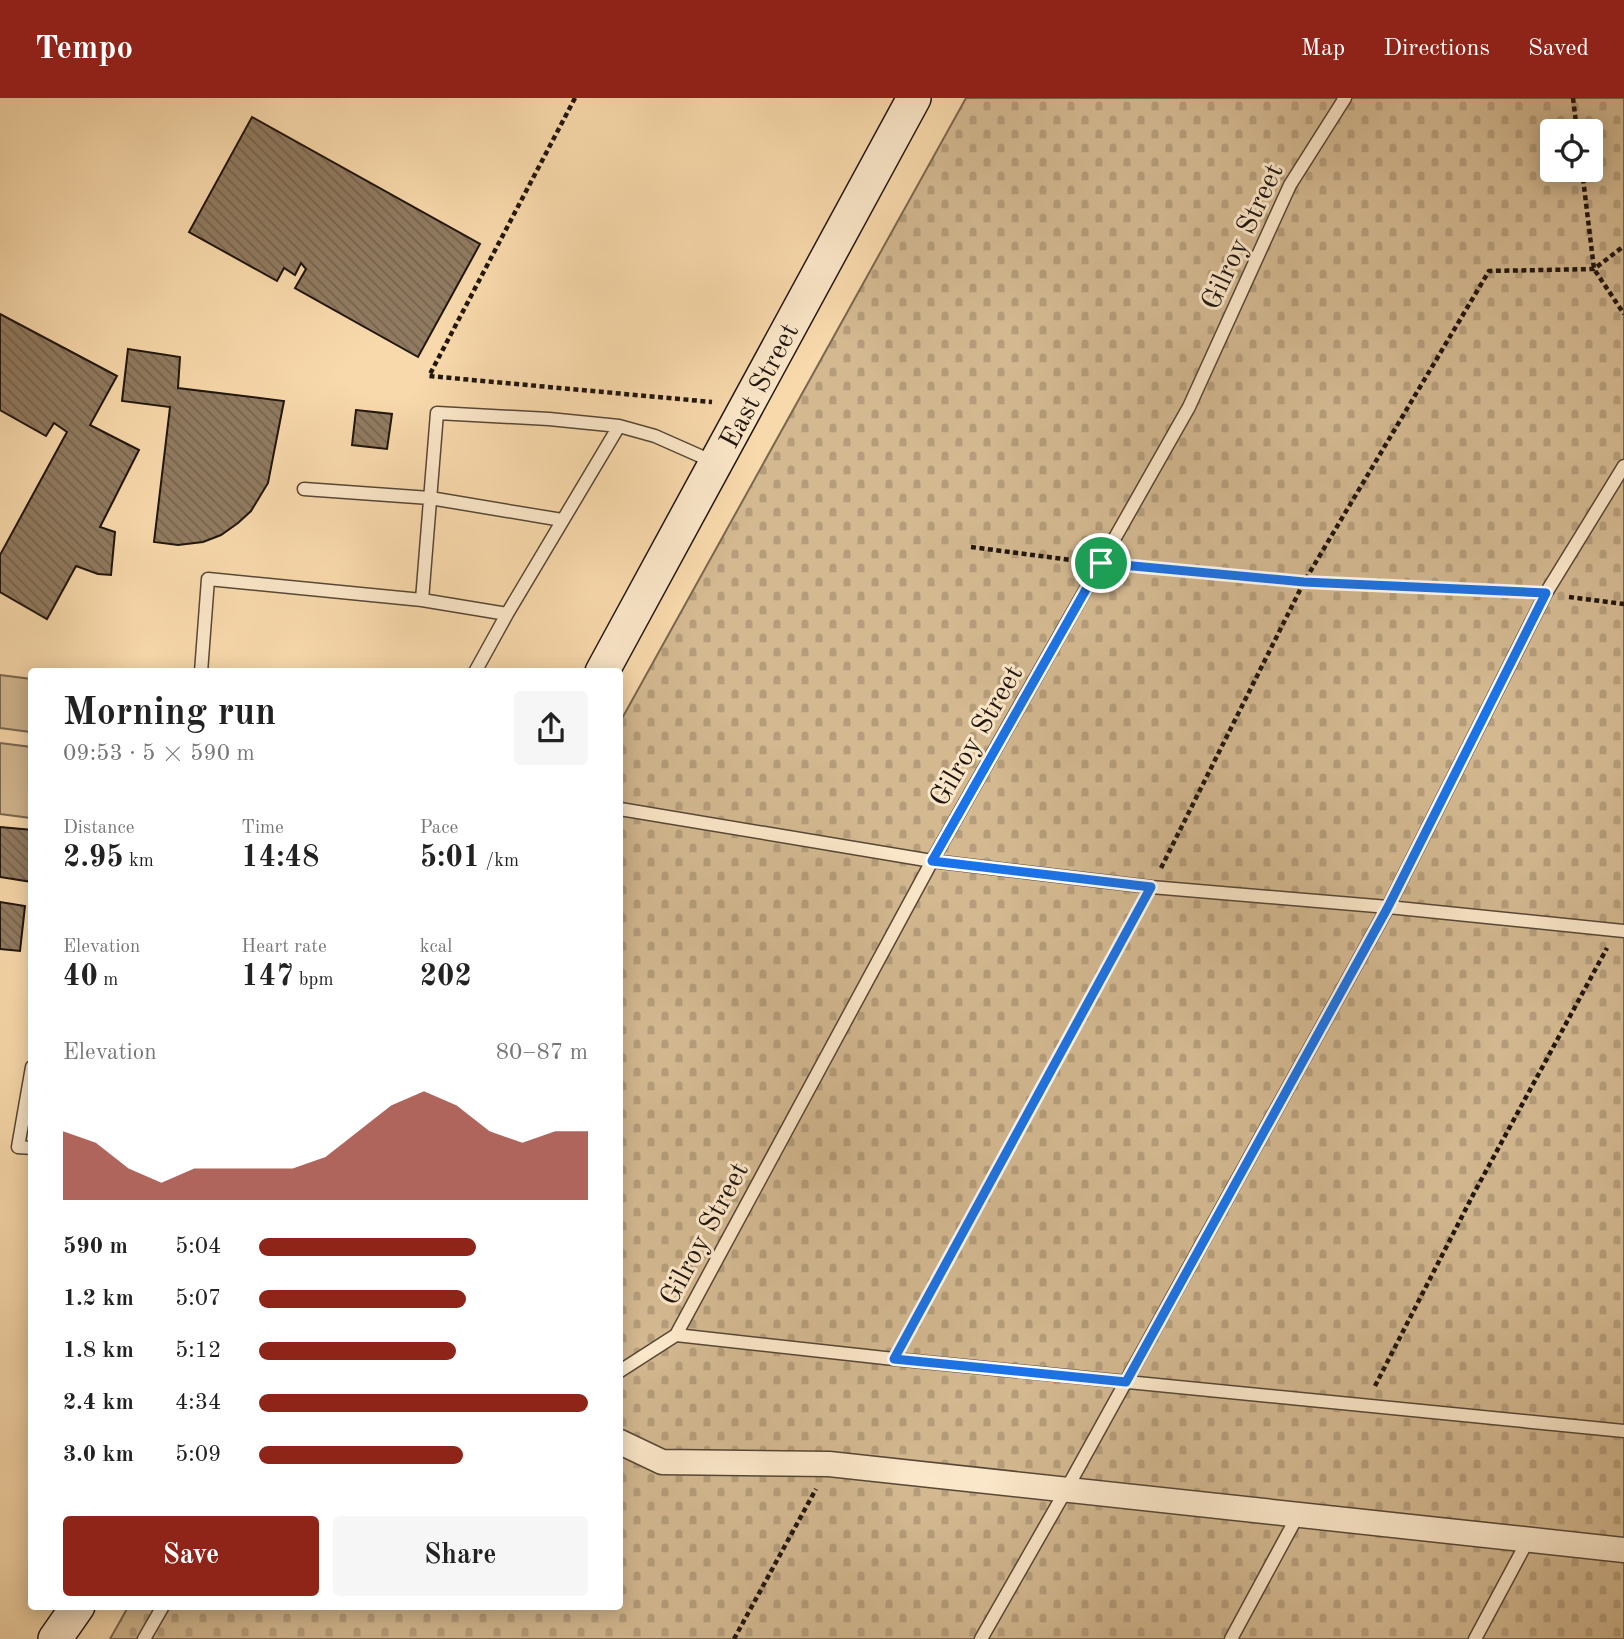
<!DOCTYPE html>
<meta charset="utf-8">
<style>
:root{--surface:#fff;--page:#f6f6f6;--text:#222;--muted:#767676;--accent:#8f2418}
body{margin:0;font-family:"Old Standard TT",serif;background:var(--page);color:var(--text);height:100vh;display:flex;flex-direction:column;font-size:26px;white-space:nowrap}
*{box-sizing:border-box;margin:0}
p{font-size:23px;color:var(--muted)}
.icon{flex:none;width:38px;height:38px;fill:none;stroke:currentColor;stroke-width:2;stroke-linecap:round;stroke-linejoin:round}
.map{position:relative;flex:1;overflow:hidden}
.details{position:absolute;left:28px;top:570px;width:595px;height:942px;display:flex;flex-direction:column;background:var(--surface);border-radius:7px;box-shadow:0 4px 18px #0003}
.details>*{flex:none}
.buttons{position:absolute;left:1540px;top:21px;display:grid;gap:14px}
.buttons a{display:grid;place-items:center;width:63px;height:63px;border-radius:7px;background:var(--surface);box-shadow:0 4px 18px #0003;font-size:35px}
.pin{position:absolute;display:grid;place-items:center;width:60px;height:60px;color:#fff;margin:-30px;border:4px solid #fff;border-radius:50%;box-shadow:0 2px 7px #0007}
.round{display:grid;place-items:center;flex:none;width:74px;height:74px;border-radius:7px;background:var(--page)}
.head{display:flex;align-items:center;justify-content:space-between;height:119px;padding:0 35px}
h1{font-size:38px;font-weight:700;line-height:52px}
.figures{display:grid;grid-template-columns:repeat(3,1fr);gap:10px;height:119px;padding:7px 35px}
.figures div{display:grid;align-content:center}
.figures b{font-size:30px;font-weight:700}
.figures small{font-size:19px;font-weight:400}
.figures p{font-size:19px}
.chart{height:196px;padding:14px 35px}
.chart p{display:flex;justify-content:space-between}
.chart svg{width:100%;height:126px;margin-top:7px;fill:var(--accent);opacity:.7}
.cta{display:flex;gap:14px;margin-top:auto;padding:14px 35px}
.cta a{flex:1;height:80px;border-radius:7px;background:var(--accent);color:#fff;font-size:28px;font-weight:700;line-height:80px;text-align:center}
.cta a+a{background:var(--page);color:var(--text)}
ul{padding:0 35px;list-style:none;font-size:23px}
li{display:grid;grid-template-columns:112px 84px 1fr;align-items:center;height:52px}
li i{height:18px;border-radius:9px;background:var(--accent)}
header{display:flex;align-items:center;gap:42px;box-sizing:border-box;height:98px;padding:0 35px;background:var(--accent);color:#fff}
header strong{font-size:33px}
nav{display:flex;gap:38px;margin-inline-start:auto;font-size:24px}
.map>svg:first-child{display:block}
</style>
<header>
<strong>Tempo</strong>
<nav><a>Map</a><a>Directions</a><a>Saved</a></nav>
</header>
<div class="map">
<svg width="1624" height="1541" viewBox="0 0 1624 1541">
<defs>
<pattern id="cemetery-stones" width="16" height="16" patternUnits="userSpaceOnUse" patternTransform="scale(1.75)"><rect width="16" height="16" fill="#d3b890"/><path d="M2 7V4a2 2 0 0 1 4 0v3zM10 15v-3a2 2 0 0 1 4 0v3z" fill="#b59d7b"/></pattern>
<pattern id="building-back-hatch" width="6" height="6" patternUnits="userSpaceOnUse" patternTransform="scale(1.75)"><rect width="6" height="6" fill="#917b60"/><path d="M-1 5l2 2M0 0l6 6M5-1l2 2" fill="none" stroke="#76644e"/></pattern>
</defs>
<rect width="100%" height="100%" fill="#f8d9ab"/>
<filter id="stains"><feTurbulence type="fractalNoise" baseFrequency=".00286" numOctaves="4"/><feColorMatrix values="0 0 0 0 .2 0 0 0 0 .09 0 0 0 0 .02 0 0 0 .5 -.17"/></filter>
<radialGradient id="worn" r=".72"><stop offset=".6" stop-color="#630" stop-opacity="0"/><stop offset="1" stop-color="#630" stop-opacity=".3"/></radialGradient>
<path fill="url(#cemetery-stones)" stroke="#7a674f" stroke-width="2" fill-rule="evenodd" d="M966,0H1624V1541H110L128,1509L620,1508V624ZM1552,33H1591V72H1552Z"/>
<path fill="#d3b890" stroke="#7a674f" stroke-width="2" d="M0,577L31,581V634L0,630Z
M0,645L31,649V720L0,716Z"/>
<path fill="url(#building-back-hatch)" stroke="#21160e" stroke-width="2" d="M252,19L480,146L418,259L295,190L306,171L301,165L295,177L284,170L277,183L189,134Z
M0,216L117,278L90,327L139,352L100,429L115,434L111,477L98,476L76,468L47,521L0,494V457L67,334L54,325L46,338L0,312Z
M128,251L180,259L178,290L284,303L268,385L251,413L238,425L221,437L203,444L178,447L154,444L170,309L122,303Z
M356,312L392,316L387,351L352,347Z
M0,729L32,732V784L0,779Z
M0,804L25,808L20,853L0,851Z"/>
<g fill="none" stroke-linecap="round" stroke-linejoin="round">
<defs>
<path id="lane" d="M304,391L430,400L562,422
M422,502L507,516
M201,574L208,481L422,502L437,315L549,321L619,328
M475,574L507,516L619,328L655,338L716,365
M620,711L932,763L1151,789L1388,809L1624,833
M32,969L18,1049L32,1050
M676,1237L894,1261L1624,1333
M620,1273L676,1237L932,763L1189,309L1290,87L1345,0
M144,1541L163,1508
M981,1541L1066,1392L1388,809L1546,495L1624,368
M1231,1541L1298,1417
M1475,1541L1528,1442"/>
<path id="street" d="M620,1344L662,1364L829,1366L1624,1452"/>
<path id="secondary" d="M602,574L914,0
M55,1541L78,1508"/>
</defs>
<use href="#lane" stroke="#574735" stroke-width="15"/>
<use href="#street" stroke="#574735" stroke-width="27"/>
<use href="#secondary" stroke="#21160e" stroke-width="36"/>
<path stroke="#21160e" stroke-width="4.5" stroke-dasharray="5 3.5" stroke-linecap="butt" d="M575,0L429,278L712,304
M1573,0L1577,33
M1582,72L1594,171L1624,216
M971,449L1079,463
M1123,467L1304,484L1522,494
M1569,499L1624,506
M1161,770L1304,484L1489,173L1594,171L1624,148
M905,1241L1140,809
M1375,1288L1474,1095L1607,850
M734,1541L816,1391"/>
<use href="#lane" stroke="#fae6c8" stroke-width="12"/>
<use href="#street" stroke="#fae6c8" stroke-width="24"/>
<use href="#secondary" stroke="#fae6c8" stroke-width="33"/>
</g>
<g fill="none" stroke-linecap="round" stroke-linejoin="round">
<defs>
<path id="route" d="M1101,465L1304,484L1546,495L1388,809L1126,1284L894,1261L1151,789L932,763Z"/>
</defs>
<use href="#route" stroke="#fff" stroke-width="14"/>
<use href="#route" stroke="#1a73e8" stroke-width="9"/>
</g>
<g text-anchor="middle" stroke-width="6" stroke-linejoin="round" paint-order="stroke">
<g font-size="28" fill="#21160e" stroke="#fae6c8">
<text transform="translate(1241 138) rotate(-65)" y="10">Gilroy Street</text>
<text transform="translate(758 287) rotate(-62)" y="10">East Street</text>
<text transform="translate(975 637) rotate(-60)" y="10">Gilroy Street</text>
<text transform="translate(703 1135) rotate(-62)" y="10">Gilroy Street</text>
</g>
</g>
<rect width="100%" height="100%" filter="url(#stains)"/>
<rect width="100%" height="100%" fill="url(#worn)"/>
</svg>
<div class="buttons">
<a><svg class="icon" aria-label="locate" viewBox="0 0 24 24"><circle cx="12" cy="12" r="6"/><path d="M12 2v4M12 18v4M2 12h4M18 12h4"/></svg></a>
</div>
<div class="pin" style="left:1101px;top:465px;background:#1e9e55"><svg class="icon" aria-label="arrive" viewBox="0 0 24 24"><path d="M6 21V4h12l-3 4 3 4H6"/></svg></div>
<section class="details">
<div class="head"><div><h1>Morning run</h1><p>09:53 · 5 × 590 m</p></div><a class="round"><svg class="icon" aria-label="share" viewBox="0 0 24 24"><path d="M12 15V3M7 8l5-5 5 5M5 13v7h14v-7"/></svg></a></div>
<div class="figures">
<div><p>Distance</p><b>2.95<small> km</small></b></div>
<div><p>Time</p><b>14:48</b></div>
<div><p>Pace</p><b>5:01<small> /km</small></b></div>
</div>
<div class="figures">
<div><p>Elevation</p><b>40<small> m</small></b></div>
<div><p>Heart rate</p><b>147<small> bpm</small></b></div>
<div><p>kcal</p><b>202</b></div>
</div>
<div class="chart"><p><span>Elevation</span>80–87 m</p>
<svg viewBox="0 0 160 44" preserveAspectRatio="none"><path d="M0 44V20L10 24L20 33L30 38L40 33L50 33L60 33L70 33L80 29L90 20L100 11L110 6L120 11L130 20L140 24L150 20L160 20V44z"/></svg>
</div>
<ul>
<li><b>590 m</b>5:04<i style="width:66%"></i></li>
<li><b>1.2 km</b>5:07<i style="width:63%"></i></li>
<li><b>1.8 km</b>5:12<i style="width:60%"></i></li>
<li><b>2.4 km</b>4:34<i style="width:100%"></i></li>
<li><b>3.0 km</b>5:09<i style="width:62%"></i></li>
</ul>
<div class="cta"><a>Save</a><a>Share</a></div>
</section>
</div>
